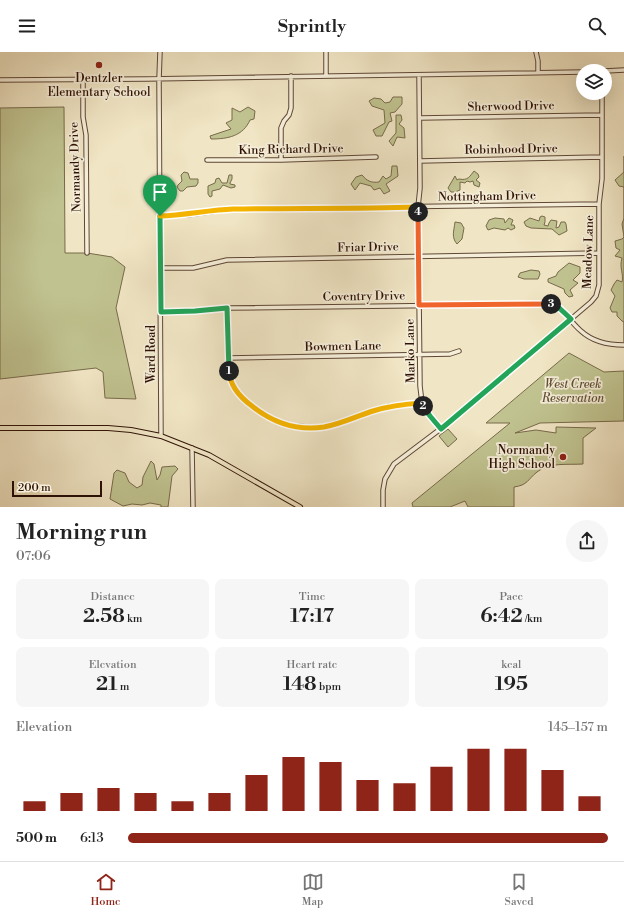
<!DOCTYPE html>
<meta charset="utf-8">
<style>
:root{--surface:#fff;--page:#f6f6f6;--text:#222;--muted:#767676;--line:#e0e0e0;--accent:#8f2418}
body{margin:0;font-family:"Libre Bodoni",serif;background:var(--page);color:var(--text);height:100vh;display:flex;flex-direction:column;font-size:15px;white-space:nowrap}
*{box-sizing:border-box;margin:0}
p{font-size:13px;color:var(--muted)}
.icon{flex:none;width:22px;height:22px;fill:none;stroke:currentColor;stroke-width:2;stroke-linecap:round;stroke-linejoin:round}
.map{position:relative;height:455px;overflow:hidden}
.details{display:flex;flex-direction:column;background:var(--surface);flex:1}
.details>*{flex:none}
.buttons{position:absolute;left:576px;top:12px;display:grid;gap:8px}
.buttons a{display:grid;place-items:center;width:36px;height:36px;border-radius:50%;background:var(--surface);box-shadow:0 4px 16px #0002;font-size:20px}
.scale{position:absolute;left:12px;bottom:10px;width:90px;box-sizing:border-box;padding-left:4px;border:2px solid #2f1206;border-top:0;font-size:11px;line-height:14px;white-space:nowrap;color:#2f1206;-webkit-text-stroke:3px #f5eed9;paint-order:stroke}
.pin{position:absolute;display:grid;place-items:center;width:34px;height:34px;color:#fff;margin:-41px -17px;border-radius:50% 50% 50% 0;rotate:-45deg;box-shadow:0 0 4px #0007}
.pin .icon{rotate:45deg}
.km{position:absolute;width:20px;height:20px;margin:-10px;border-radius:50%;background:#222;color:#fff;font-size:11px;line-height:20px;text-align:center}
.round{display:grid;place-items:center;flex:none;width:42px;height:42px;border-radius:21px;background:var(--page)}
.headline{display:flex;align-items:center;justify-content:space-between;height:68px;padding:0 16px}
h1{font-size:22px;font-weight:600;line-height:30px}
.stats{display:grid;grid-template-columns:repeat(3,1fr);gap:6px;height:68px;padding:4px 16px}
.stats div{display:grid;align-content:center;border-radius:8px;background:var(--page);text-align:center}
.stats b{font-size:20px;font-weight:600}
.stats small{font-size:11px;font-weight:400}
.stats p{font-size:11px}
.chart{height:112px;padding:8px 16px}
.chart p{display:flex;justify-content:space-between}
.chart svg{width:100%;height:72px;margin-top:4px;stroke:var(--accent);stroke-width:6}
ul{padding:0 16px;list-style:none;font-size:13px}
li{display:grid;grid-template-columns:64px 48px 1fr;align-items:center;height:30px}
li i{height:10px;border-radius:5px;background:var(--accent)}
header{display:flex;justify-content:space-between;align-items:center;height:52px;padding:0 16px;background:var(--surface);font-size:18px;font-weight:600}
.tab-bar{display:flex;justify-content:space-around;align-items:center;height:56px;border-top:1px solid var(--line);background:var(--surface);font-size:11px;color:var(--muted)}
.tab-bar a{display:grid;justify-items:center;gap:2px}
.tab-bar .active{color:var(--accent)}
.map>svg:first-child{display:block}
</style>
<header><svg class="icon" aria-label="menu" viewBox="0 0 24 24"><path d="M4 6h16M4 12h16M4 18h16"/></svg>Sprintly<svg class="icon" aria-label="search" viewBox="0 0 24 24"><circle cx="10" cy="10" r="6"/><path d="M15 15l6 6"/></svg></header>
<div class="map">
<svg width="624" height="455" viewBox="0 0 624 455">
<rect width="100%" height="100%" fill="#f0e5c4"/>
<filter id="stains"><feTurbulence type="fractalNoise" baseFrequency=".005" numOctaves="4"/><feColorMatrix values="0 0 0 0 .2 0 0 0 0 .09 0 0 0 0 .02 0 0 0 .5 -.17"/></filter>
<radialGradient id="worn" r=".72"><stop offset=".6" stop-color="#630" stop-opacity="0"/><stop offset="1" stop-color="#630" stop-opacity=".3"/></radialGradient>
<path fill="#c0c390" stroke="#786a4b" d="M393,45H402V52L395,60L390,61L392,69L389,70L382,84H376L373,78L385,71L384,58L372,54L369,49L374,46L381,47L385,51L390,50Z
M64,55L65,201H87L112,205L125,215L116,256L136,347L105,346L103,320L96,316L0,327V56Z
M248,55L255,59L254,67L250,68C243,84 228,87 211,87L210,84L231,77L226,71L232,68V56L240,60Z
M396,63H401L402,68L399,72L404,76L405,86L397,85L393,94L389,89L396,81Z
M624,104V290V270L622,269L617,264V260H612L610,256L615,244L611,238L614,232L617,228L622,230C624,222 619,216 622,206L615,204L620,198L616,196L615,189L622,187L624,185L622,172L624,166V135L619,134L615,128L624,120Z
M392,114H397L398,124L386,132L390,139L384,142L380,136L374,138L371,134L360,131L355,138L351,132L356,125L362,123C367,129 371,131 379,130L383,124L386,127L391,124Z
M474,119L478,122L479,125L476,128L480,131L479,135L474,133L473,129L470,130L467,129L465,131L460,130V138L455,140H451L448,136L455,124L457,128L459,127C468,129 470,124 474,119Z
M184,120L188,121L190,127H198V131L196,134L187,135L183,139H180L177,135L178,133L182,129L181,123Z
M229,123H232V127L230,131V132L235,133V135L231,136L223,133L220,137L212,139V144L210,145L208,142V134L215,131L216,127L219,126L222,131H227Z
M542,164L545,165V170L544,173L548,174L549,171L551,168L557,169L556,176L559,175L561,170H565L566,172L567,179L559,183L552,177L531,176L526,174L524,170L530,166L539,169L540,165Z
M495,166L504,167L505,171L509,166L513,168L511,173H514L515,176L511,178L508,176L505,178L494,176L488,178L486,174L489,168Z
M455,170L461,171L464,176L462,187L457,192C451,185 454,179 455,170Z
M569,211L580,215V221L573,228L578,231L570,238L573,244L569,245L565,241L564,237L548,230V227L556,224L558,220Z
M531,218L539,219L540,222L538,227H524L518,225L520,221Z
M569,301L604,320L624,319V369L540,371L515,381L536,378L556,381V375L596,376L583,386V412C568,413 549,410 537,420C527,428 528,433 514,435V455H468L465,449L450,455H413L412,451L510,371H486Z
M448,377L457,387L448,395L439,384Z
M151,409L154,412L157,428L160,423L162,415L175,414L178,417L172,424L168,455H161V453L150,451L142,453L132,452L123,454L110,447L114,421L117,418L125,421L129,430L137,436L142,433L143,425Z"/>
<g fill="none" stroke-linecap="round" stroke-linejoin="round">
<defs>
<path id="minor" d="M160,0L159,27L161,384
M326,0V23
M536,0L538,9V20
M605,19L624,18
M419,23L420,136L418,155L420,334L422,351L430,364L441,377
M0,28L146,27L583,20
M83,28V65L86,83L87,201
M420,66L602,63
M207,108H281L376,105
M281,108V76L284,69L289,63L291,56V24
M420,109L602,105
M160,164L187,163L231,157L599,152
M161,216H193L227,208L599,201
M227,256L229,324L236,339L245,349L268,365L279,370L294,374L309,375H324L389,354L422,351
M161,260L195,259L227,256L548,252C564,255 569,269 581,279C593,290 608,293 624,293
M228,306L450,302L459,299
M192,396L193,455
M383,455V438L385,427L394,412L451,369L591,250L596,244L599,233V152L602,127V41"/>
<path id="major" d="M0,376H108L131,378L161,384L209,403L300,455"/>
</defs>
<use href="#minor" stroke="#5f4736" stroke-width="5.5"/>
<use href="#major" stroke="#2f1206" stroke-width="6"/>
<use href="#minor" stroke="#f5eed9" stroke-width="3.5"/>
<use href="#major" stroke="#f0e5c4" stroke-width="4"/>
</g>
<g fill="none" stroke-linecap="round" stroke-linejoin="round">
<defs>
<path id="split-1" d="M160,164L161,260L195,259L227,256L229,319"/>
<path id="split-2" d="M229,319C230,334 241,346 252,354C272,370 297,379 324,375C341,372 357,364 373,359C389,354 405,352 422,351L423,354"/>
<path id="split-3" d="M423,354L430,364L441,377L571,267L556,253L551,252"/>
<path id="split-4" d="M418,160L419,253L551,252"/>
<path id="split-5" d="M160,164C185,163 209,158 233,157C295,156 356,157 418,155V160"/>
</defs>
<use href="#split-1" stroke="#fff" stroke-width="8"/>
<use href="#split-2" stroke="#fff" stroke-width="8"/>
<use href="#split-3" stroke="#fff" stroke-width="8"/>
<use href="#split-4" stroke="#fff" stroke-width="8"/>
<use href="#split-5" stroke="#fff" stroke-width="8"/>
<use href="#split-1" stroke="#22a559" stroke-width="5"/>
<use href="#split-2" stroke="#f5b400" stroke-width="5"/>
<use href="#split-3" stroke="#22a559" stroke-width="5"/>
<use href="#split-4" stroke="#f0652b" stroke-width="5"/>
<use href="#split-5" stroke="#f5b400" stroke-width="5"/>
</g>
<g fill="#8f2418" stroke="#f5eed9" stroke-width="1.5">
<circle cx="99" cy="13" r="4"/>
<circle cx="563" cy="405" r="4"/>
</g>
<g text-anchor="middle" stroke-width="3.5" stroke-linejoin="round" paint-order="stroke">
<g font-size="12" fill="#2f1206" stroke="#f5eed9">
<text x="99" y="30">Dentzler<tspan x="99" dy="14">Elementary School</tspan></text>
<text x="555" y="402" text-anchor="end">Normandy<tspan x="555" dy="14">High School</tspan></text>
</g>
<g font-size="12" fill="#2f1206" stroke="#f5eed9">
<text transform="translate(511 54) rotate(-1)" y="4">Sherwood Drive</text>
<text transform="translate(291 97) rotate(-1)" y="4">King Richard Drive</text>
<text transform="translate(511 97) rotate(-1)" y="4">Robinhood Drive</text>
<text transform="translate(75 115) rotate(-92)" y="4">Normandy Drive</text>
<text transform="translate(487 144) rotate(-1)" y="4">Nottingham Drive</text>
<text transform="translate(368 195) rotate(-1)" y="4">Friar Drive</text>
<text transform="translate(588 200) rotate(-88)" y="4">Meadow Lane</text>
<text transform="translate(364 244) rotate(-1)" y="4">Coventry Drive</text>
<text transform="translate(343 294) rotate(-1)" y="4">Bowmen Lane</text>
<text transform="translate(410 299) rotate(-91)" y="4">Marko Lane</text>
<text transform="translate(151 302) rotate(-90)" y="4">Ward Road</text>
</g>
<g font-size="12" font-style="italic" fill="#625036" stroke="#f5eed9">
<text x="573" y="336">West Creek<tspan x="573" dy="14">Reservation</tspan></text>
</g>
</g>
<rect width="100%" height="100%" filter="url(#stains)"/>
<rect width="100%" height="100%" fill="url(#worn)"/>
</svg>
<div class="buttons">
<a><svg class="icon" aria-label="layers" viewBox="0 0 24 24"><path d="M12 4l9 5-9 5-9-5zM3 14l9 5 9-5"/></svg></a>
</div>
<div class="scale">200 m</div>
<div class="pin" style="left:160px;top:164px;background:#1e9e55"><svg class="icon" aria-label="arrive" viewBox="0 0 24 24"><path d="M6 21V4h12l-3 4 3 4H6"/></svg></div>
<b class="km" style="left:229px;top:319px">1</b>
<b class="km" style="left:423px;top:354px">2</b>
<b class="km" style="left:551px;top:252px">3</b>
<b class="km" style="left:418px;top:160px">4</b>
</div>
<section class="details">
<div class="headline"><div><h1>Morning run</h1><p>07:06</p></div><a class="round"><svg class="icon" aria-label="share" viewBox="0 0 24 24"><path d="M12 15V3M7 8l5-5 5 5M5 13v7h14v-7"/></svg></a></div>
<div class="stats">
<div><p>Distance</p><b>2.58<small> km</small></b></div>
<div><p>Time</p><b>17:17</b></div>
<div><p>Pace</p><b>6:42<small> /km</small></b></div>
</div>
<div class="stats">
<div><p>Elevation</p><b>21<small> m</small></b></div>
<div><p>Heart rate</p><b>148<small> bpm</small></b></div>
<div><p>kcal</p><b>195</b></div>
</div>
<div class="chart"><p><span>Elevation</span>145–157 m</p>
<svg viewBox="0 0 160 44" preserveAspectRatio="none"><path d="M5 44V38M15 44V33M25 44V30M35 44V33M45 44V38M55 44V33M65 44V22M75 44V11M85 44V14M95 44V25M105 44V27M115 44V17M125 44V6M135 44V6M145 44V19M155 44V35"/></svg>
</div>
<ul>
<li><b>500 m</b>6:13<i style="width:100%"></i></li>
</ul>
</section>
<nav class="tab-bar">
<a class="active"><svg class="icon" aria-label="home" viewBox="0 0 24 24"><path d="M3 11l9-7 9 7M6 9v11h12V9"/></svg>Home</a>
<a><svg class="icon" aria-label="map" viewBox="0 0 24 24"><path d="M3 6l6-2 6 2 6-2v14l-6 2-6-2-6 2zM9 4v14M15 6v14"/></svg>Map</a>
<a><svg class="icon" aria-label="saved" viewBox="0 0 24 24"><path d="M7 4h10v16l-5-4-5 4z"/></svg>Saved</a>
</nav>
